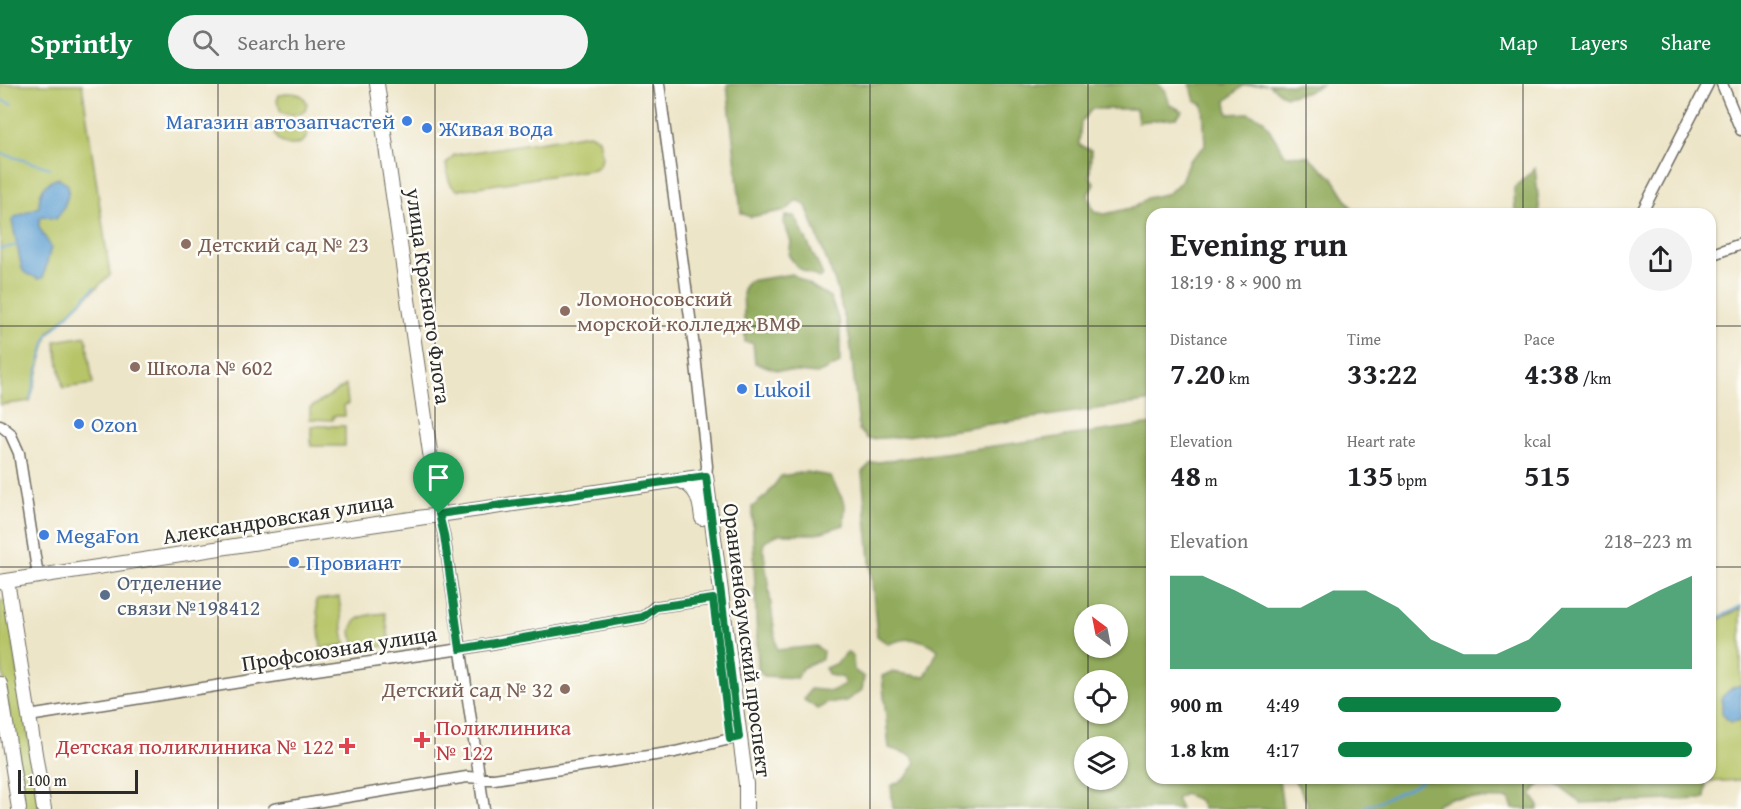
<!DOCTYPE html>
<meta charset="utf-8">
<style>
:root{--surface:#fff;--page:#f2f2f2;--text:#202124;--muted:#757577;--accent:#0b8043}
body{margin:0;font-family:"Gentium Book Plus",serif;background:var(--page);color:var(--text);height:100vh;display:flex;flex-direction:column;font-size:22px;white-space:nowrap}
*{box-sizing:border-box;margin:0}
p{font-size:20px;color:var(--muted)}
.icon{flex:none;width:33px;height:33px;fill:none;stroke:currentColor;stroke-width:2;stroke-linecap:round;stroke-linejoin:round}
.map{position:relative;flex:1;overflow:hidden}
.sheet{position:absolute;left:1146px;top:124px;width:570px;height:576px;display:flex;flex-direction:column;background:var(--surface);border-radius:18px;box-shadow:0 2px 4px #0004}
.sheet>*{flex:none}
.needle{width:39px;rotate:328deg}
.fabs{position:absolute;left:1074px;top:520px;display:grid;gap:12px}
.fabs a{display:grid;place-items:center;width:54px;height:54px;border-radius:50%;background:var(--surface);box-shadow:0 2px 4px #0004;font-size:30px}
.scale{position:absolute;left:18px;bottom:15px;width:120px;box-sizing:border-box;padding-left:6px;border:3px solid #2b2b2b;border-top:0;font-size:16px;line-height:21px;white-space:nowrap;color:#2b2b2b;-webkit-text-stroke:4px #fdfcf7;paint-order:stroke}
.pin{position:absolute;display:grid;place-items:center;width:51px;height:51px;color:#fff;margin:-62px -26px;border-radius:50% 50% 50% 0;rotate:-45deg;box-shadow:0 0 6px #0007}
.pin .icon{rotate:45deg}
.round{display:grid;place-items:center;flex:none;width:63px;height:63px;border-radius:32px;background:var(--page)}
.overview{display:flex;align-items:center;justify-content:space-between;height:102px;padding:0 24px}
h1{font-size:33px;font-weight:700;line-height:45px}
.stats{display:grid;grid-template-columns:repeat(3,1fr);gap:9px;height:102px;padding:6px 24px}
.stats div{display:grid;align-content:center}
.stats b{font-size:30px;font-weight:700}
.stats small{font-size:16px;font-weight:400}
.stats p{font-size:16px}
.chart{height:168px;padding:12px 24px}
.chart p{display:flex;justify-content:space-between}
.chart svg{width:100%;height:108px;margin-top:6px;fill:var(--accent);opacity:.7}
ul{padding:0 24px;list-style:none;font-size:20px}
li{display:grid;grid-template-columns:96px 72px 1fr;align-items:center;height:45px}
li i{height:15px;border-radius:8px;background:var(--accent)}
header{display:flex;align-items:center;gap:36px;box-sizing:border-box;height:84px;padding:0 30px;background:var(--accent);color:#fff}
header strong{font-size:28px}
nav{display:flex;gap:33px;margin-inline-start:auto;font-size:21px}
.search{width:420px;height:54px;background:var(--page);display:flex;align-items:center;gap:15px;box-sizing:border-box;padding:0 21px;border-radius:33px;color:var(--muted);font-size:22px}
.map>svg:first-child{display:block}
</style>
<header>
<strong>Sprintly</strong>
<div class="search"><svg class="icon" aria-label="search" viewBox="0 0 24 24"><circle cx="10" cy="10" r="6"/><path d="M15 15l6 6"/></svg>Search here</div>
<nav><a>Map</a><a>Layers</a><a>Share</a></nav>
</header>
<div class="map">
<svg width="1741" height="725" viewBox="0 0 1741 725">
<rect width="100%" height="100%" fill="#fdfcf7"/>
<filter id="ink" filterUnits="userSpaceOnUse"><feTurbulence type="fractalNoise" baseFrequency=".0167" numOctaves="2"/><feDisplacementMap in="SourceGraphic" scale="12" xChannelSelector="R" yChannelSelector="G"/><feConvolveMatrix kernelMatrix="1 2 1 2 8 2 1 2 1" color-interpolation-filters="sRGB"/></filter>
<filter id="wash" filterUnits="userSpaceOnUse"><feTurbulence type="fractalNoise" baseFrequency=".008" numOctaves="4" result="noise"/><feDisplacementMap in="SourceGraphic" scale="24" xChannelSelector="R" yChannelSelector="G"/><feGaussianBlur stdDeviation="1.35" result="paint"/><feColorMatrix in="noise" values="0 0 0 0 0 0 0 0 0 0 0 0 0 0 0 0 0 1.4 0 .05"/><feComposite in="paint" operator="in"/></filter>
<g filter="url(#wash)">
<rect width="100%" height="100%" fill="#ede5c8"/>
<path fill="#b7c567" stroke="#717849" stroke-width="1.5" d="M0,0H82L110,191L49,248L30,317L0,321Z
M285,9C295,9 303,9 307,19L305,26C298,31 289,32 281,28L277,17L279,11Z
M297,38C322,45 299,72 278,56L275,50L278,43Z
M589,50L599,55C601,67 606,78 595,85L458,106C447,102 448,90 446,80L454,71Z
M86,252L93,300L63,304L55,257Z
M346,301L348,320L344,321L345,332H333V336L310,335V324Z
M311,342H345V362H311Z
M339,513L345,561L321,564L316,516Z
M0,517H7L40,725H24L0,571Z
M1741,524V601L1732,604L1730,638L1741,636V696L1706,698L1702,695L1710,694V540Z
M385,529L390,561C382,562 374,565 366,564C352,563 346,545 357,536C364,530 376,530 385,529Z"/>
<path fill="#91aa5c" stroke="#5e6a44" stroke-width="1.5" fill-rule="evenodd" d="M727,0H1158L1165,6L1170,21L1183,27L1176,34L1138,38L1136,25H1092L1081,38L1079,61L1091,66L1090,92L1094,100L1088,111L1094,128L1105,130L1135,123L1147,114L1169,109L1181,97L1189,77L1205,62L1203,21L1195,17L1190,0H1266L1243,2L1226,17L1228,30L1248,29L1263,35L1285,71L1308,72L1333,94L1355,129L1358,130H1152V317L899,353L868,355L859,346L850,256L836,201L806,122L797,116L787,126L750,133L741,129Z
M1268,0H1323L1305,9L1285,12Z
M1535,84L1540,130H1515L1514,104Z
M785,132H795L823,191L819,194L798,184L789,172L791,158L784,139Z
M792,190L830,213L840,239V279L817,290L777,286L755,279L753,259L745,258L743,205L749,197Z
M1152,340V694L1279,695L1283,725H1203L1199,716L1184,710L1176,715L1181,725H893L891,702L906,694L916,678L911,671L889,664L882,592L891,588L925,593L938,566C923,552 906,553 888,560L877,552L862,388L871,379ZM1084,531H1118V564H1084ZM1084,597H1118V630H1084ZM1084,663H1118V696H1084Z
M806,388L830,392L845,420L844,441L816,450H779L766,456L763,462L777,566L816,562L823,567L822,575L802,584L797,594L764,592L758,585L752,423L767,411L781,392Z
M847,568L853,573L854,586L864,593L862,606L846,617L827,619L818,625L804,616L810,605L832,607L845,600L843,594L829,591L825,584L837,579Z
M1699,694L1706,701L1705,715L1581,719L1557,701L1542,697L1531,711L1539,722L1538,725H1513L1509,715L1451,714L1438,719L1434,725H1307V718L1294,695Z"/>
<path fill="#60a0d2" stroke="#46667e" stroke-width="1.5" d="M59,94L68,101C70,112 63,127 56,135L42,132L39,136V143L51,163L43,194L39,195L25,189L22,185L12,137L13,134L39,123C39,107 44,98 59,94Z
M1741,601V636L1730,638L1722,630V613L1732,604Z"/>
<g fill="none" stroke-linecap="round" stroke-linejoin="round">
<path stroke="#60a0d2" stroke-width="2" d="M0,16L12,20
M0,69L50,84
M0,165L18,161
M30,315L47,252L95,203
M1710,538L1741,522
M1361,725L1416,701L1424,694"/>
</g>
</g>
<g filter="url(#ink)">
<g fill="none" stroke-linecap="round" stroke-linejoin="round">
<defs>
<path id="minor" d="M659,0L695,271L707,382L706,392L694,405
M1722,0L1741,46
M1643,126L1708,0
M1710,171L1741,160
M0,341L10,349L19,369L38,492
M439,431L444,451L484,725
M29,632L309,587L461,565L643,533L655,523L721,514
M274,725L467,693L494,695L675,668L739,653"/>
<path id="major" d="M377,0L439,431
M681,397C698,404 700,417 702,434
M7,497L44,725
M0,498L370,441L706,392L746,700V725
M0,600L19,725"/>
</defs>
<use href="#minor" stroke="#6f6c62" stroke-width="13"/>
<use href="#major" stroke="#6f6c62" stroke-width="16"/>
<use href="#minor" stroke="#fff" stroke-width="10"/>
<use href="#major" stroke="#fff" stroke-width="14"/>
</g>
</g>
<g fill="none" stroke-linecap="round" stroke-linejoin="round" filter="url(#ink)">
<defs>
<path id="route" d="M706,392L739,653L730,655L713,515L656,523L643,533L460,565L444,451L439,430Z"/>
</defs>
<use href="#route" stroke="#fff" stroke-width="12"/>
<use href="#route" stroke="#0b8043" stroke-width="8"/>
</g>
<path fill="none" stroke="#2b2b2b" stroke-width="1.5" stroke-opacity="0.55" d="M218,0V725M435,0V725M653,0V725M870,0V725M1088,0V531M1306,0V130M1523,0V130M0,242H1152M1710,242H1741M0,483H1152M1710,483H1741M1088,564V597M1088,630V663M1306,694V725M1523,694V725M1088,696V725"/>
<g fill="#3f7fe0" stroke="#fdfcf7" stroke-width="2">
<circle cx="407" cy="37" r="6"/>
<circle cx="427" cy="44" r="6"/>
<circle cx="742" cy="305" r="6"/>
<circle cx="79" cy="340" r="6"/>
<circle cx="44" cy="451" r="6"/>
<circle cx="294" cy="478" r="6"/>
</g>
<g fill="#8d6e63" stroke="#fdfcf7" stroke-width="2">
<circle cx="186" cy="160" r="6"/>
<circle cx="565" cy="227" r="6"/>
<circle cx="135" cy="283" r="6"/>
<circle cx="565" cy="605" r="6"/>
</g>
<circle fill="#5c6f8a" stroke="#fdfcf7" stroke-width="2" cx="105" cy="511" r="6"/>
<g fill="#e0444e" stroke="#fdfcf7" stroke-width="2">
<path d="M419 647h6v6h6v6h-6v6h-6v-6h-6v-6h6z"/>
<path d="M344 653h6v6h6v6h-6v6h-6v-6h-6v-6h6z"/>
</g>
<g text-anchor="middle" stroke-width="5" stroke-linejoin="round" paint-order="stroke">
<g font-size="22" fill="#366cbe" stroke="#fdfcf7" text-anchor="start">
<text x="395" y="45" text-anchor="end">Магазин автозапчастей</text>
<text x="439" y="52">Живая вода</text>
<text x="754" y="313">Lukoil</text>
<text x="91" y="348">Ozon</text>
<text x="56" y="459">MegaFon</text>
<text x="306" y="486">Провиант</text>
</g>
<g font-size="22" fill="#785e54" stroke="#fdfcf7" text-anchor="start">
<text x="198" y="168">Детский сад № 23</text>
<text x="577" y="222">Ломоносовский<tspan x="577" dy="25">морской колледж ВМФ</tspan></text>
<text x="147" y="291">Школа № 602</text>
<text x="553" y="613" text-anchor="end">Детский сад № 32</text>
</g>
<g font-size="22" fill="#2b2b2b" stroke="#fdfcf7">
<text transform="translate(429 212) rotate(82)" y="8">улица Красного Флота</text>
<text transform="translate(278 434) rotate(-9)" y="8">Александровская улица</text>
<text transform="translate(748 556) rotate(83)" y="8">Ораниенбаумский проспект</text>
<text transform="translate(339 564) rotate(-9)" y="8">Профсоюзная улица</text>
</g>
<g font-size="22" fill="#4e5e75" stroke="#fdfcf7" text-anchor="start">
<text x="117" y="506">Отделение<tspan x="117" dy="25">связи №198412</tspan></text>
</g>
<g font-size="22" fill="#be3a42" stroke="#fdfcf7" text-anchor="start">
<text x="436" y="651">Поликлиника<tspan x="436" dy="25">№ 122</tspan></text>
<text x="334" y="670" text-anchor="end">Детская поликлиника № 122</text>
</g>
</g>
</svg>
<div class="fabs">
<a><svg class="needle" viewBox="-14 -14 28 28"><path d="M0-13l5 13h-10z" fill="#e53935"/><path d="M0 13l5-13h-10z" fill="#757577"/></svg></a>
<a><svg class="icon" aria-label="locate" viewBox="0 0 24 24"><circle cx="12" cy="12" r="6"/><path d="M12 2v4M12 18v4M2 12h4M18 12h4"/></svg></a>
<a><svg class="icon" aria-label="layers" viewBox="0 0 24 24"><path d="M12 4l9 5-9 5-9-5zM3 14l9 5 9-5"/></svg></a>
</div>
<div class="scale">100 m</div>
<div class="pin" style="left:439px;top:430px;background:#1e9e55"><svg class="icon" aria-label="arrive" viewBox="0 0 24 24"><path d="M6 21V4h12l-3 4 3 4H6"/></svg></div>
<section class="sheet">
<div class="overview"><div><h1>Evening run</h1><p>18:19 · 8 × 900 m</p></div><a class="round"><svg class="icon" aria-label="share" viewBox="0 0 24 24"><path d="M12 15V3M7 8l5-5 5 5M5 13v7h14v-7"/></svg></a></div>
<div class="stats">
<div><p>Distance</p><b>7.20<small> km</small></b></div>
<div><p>Time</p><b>33:22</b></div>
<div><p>Pace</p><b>4:38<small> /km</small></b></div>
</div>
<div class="stats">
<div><p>Elevation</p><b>48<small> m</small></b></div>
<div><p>Heart rate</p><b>135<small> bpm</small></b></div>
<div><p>kcal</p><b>515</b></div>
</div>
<div class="chart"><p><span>Elevation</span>218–223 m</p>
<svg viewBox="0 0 160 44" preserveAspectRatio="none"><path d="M0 44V6L10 6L20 12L30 19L40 19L50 12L60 12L70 19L80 32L90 38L100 38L110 32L120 19L130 19L140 19L150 12L160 6V44z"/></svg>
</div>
<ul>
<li><b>900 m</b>4:49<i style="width:63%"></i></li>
<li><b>1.8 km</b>4:17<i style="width:100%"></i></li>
</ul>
</section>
</div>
